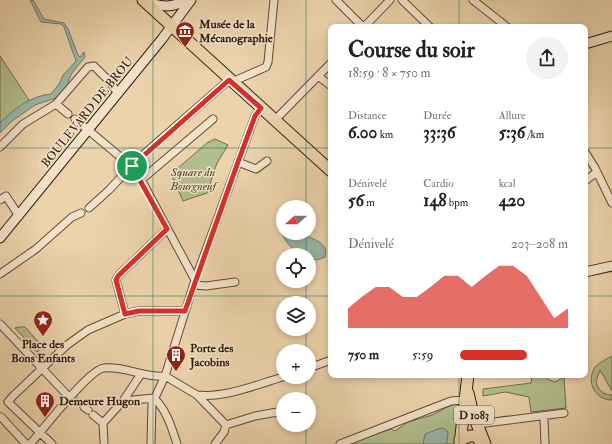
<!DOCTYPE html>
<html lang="fr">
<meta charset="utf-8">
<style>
:root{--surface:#fff;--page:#f2f2f2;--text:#222;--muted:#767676;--accent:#d93025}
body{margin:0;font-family:"IM FELL Double Pica",serif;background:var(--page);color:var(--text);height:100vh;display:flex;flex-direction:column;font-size:15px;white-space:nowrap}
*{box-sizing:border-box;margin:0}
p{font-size:13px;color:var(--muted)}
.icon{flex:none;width:22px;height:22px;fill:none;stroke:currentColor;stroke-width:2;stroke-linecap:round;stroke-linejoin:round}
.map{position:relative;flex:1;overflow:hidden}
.side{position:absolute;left:328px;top:24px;width:260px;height:354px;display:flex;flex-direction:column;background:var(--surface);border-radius:8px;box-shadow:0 2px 6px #0003}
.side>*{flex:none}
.needle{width:26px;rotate:249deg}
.fabs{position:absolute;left:276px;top:200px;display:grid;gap:8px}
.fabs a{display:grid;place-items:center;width:40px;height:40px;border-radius:50%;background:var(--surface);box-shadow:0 2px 6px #0003;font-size:20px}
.pin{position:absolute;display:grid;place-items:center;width:34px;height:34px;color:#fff;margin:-17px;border:2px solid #fff;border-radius:50%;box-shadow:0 1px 4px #0007}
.round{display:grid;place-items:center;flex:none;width:42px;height:42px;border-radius:21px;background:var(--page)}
.headline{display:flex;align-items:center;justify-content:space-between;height:68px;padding:0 20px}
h1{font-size:22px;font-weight:700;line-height:30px}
.figures{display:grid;grid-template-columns:repeat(3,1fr);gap:6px;height:68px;padding:4px 20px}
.figures div{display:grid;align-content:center}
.figures b{font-size:17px;font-weight:700}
.figures small{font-size:11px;font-weight:400}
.figures p{font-size:11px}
.chart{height:112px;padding:8px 20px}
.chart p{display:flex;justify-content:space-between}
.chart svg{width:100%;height:72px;margin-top:4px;fill:var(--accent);opacity:.7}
ul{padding:0 20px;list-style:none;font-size:13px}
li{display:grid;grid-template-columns:64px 48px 1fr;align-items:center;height:30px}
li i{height:10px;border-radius:5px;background:var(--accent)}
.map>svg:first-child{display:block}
</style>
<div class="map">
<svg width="612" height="444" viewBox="0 0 612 444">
<rect width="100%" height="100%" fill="#ecd3ac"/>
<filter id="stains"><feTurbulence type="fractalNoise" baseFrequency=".005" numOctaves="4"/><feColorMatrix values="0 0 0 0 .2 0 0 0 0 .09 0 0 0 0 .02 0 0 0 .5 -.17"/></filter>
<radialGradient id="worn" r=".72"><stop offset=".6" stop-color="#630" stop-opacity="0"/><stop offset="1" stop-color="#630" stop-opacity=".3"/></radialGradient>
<path fill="#b2be8e" stroke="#706e4e" d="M0,56L29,100L1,122L0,121Z
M215,139L228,145L217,163L207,193L183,201L171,174L207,143Z
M19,327H25L43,347L37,352L15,328Z
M612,356V391L600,370L596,381C597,389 603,395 612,395V400C594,400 585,380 596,366C600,362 607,359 612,356Z
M532,375H544L547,379L555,382L564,377L566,408L531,412L529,397L505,392L483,396V389L531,383Z
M455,403L459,404L455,444H350L351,442L391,429L395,431L408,422L432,415Z"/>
<path fill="#99b8a8" stroke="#6f7b6b" d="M30,0H33L44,19L64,23L68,29L78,55L80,57L84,52L85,57L72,73L68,82L69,84L56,98L35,105L12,121L0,133V123C14,109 30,96 51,94L59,84L63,75L76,61L64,27L61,24L41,22Z
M282,229L283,233C295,233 321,237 326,250L325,257L317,260L309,258V255C295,255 287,244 281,232Z
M441,428L445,429L448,432L447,442L444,444H423L425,434Z"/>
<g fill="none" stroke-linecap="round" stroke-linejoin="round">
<path stroke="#c6af8d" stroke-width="7" stroke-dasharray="7 3.5" stroke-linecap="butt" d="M74,398L84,407"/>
<defs>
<path id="street" d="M336,0L363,27
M402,0L430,27
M473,0L507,27
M364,27L390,0
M318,76L331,86
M232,82L266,67L268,62L274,0
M56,104L68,114
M75,119L136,170L195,280
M275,120L331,63
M0,147L23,124L56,104L88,67L94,66L111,83L118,94
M585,152L595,168L612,203
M238,162L256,169L267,161
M141,180L213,119
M585,181L597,172
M0,200L6,196L19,216
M89,208L109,190L135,162L229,80
M0,274L36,249L72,217L81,213
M194,285L206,286L235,282
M125,314L116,280L118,276L167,229
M0,324L70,398
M309,368L331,360
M165,376L197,395L226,425L224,432L215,444
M197,395C226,398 255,385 283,377
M154,398C166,409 172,428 177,444
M123,401L154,398
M84,407L88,410
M93,415L103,423
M1,417L26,444
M544,420L545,444
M478,424L564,413
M226,425L255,416L283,411
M104,442L103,423L123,401L141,374
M30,444C43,430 89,369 104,368C125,366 145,378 165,376
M52,444L8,402L13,396L67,345L88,330L125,314L139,311H185
M151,444L152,404L165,376L195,280L255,116L261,108
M340,444L451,401L464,400"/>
<path id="secondary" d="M146,2C159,6 173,9 184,0
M585,44L612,36
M0,238L162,39L191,0
M585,272L612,266"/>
<path id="primary" d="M143,0L331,171
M468,393L473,414L485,444
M460,440L470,436H476L482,444
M460,444L468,375"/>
</defs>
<use href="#street" stroke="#5e4c36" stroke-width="9"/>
<use href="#secondary" stroke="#2f1f0f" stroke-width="11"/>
<use href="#primary" stroke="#2f1f0f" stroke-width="13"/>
<use href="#street" stroke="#f3e2c9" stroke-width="7"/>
<use href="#secondary" stroke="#f3e2c9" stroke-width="9"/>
<use href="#primary" stroke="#ecd3ac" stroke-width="11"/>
</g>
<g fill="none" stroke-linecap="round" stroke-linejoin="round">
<defs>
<path id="route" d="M229,80L261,108L255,116L238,162L185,311H139L125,314L116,280L118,276L167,229L132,166Z"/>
</defs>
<use href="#route" stroke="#fff" stroke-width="8"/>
<use href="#route" stroke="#d93025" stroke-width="5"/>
</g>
<path fill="none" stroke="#0f766e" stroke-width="1" stroke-opacity="0.55" d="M153,0V444M306,0V207M459,0V27M0,148H331M585,148H612M306,233V255M306,281V303M0,296H331M585,296H612M306,329V351M459,375V444M306,377V399M306,425V444"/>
<defs>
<symbol id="museum-pin" viewBox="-11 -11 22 30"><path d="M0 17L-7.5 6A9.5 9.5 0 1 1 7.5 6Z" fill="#8f2418" stroke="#f3e2c9"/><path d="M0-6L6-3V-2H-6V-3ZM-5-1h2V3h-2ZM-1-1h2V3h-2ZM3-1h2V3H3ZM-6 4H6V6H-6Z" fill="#fff"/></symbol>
<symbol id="sight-pin" viewBox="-11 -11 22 30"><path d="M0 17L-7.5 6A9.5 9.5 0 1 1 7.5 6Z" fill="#8f2418" stroke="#f3e2c9"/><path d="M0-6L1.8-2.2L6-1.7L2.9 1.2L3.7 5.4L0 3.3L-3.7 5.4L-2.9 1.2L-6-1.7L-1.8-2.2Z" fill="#fff"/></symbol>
<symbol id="building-pin" viewBox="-11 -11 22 30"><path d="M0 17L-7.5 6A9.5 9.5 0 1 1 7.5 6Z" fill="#8f2418" stroke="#f3e2c9"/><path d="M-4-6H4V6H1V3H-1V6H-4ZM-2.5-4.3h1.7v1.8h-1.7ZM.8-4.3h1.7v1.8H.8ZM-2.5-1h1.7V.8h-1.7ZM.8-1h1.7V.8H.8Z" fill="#fff"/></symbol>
</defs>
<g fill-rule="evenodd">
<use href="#museum-pin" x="174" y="20" width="22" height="30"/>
<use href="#sight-pin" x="32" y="309" width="22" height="30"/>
<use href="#building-pin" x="165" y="344" width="22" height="30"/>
<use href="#building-pin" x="34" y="390" width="22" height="30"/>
</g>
<g text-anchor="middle" stroke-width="3" stroke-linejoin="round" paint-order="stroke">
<rect fill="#f3e2c9" stroke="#6a5a47" stroke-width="1" x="454" y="406" width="40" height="18" rx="3"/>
<g font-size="11" font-weight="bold" fill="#2f1f0f">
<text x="474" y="419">D 1083</text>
</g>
<g font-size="12" font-weight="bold" fill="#2f1f0f" stroke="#f3e2c9" text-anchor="start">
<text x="199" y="28">Musée de la<tspan x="199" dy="14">Mécanographie</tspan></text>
<text x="43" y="348" text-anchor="middle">Place des<tspan x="43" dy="14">Bons Enfants</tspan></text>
<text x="190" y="352">Porte des<tspan x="190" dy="14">Jacobins</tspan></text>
<text x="59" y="405">Demeure Hugon</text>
</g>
<g font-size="12" fill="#2f1f0f" stroke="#f3e2c9">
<text transform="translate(87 112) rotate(-51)" y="4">BOULEVARD DE BROU</text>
</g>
<g font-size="12" font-style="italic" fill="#50472f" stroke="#f3e2c9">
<text x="193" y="176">Square du<tspan x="193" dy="14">Bourgneuf</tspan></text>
</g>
</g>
<rect width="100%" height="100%" filter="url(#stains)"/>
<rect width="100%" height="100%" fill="url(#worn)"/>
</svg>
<div class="fabs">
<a><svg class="needle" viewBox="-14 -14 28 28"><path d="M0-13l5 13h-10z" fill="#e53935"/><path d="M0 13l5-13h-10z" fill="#767676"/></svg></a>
<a><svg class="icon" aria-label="locate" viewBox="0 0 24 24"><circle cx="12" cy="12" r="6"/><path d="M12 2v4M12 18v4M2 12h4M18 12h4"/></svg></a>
<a><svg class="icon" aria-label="layers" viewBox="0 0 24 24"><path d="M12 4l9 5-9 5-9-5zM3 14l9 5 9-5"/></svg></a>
<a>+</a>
<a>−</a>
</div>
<div class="pin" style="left:132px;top:166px;background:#1e9e55"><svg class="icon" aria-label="arrive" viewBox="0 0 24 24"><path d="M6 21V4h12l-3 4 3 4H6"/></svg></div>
<section class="side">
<div class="headline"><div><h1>Course du soir</h1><p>18:59 · 8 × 750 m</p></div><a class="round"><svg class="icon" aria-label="share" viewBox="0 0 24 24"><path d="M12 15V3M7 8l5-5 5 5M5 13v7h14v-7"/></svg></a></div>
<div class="figures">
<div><p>Distance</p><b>6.00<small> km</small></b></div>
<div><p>Durée</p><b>33:36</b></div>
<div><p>Allure</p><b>5:36<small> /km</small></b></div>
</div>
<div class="figures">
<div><p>Dénivelé</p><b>56<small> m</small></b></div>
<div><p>Cardio</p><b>148<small> bpm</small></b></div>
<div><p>kcal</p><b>420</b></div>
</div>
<div class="chart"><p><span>Dénivelé</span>203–208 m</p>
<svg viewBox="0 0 160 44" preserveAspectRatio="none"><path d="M0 44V32L10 25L20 19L30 19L40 25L50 25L60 19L70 12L80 12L90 19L100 12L110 6L120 6L130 12L140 25L150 38L160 32V44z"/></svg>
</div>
<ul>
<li><b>750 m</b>5:59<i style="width:62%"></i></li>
</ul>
</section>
</div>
